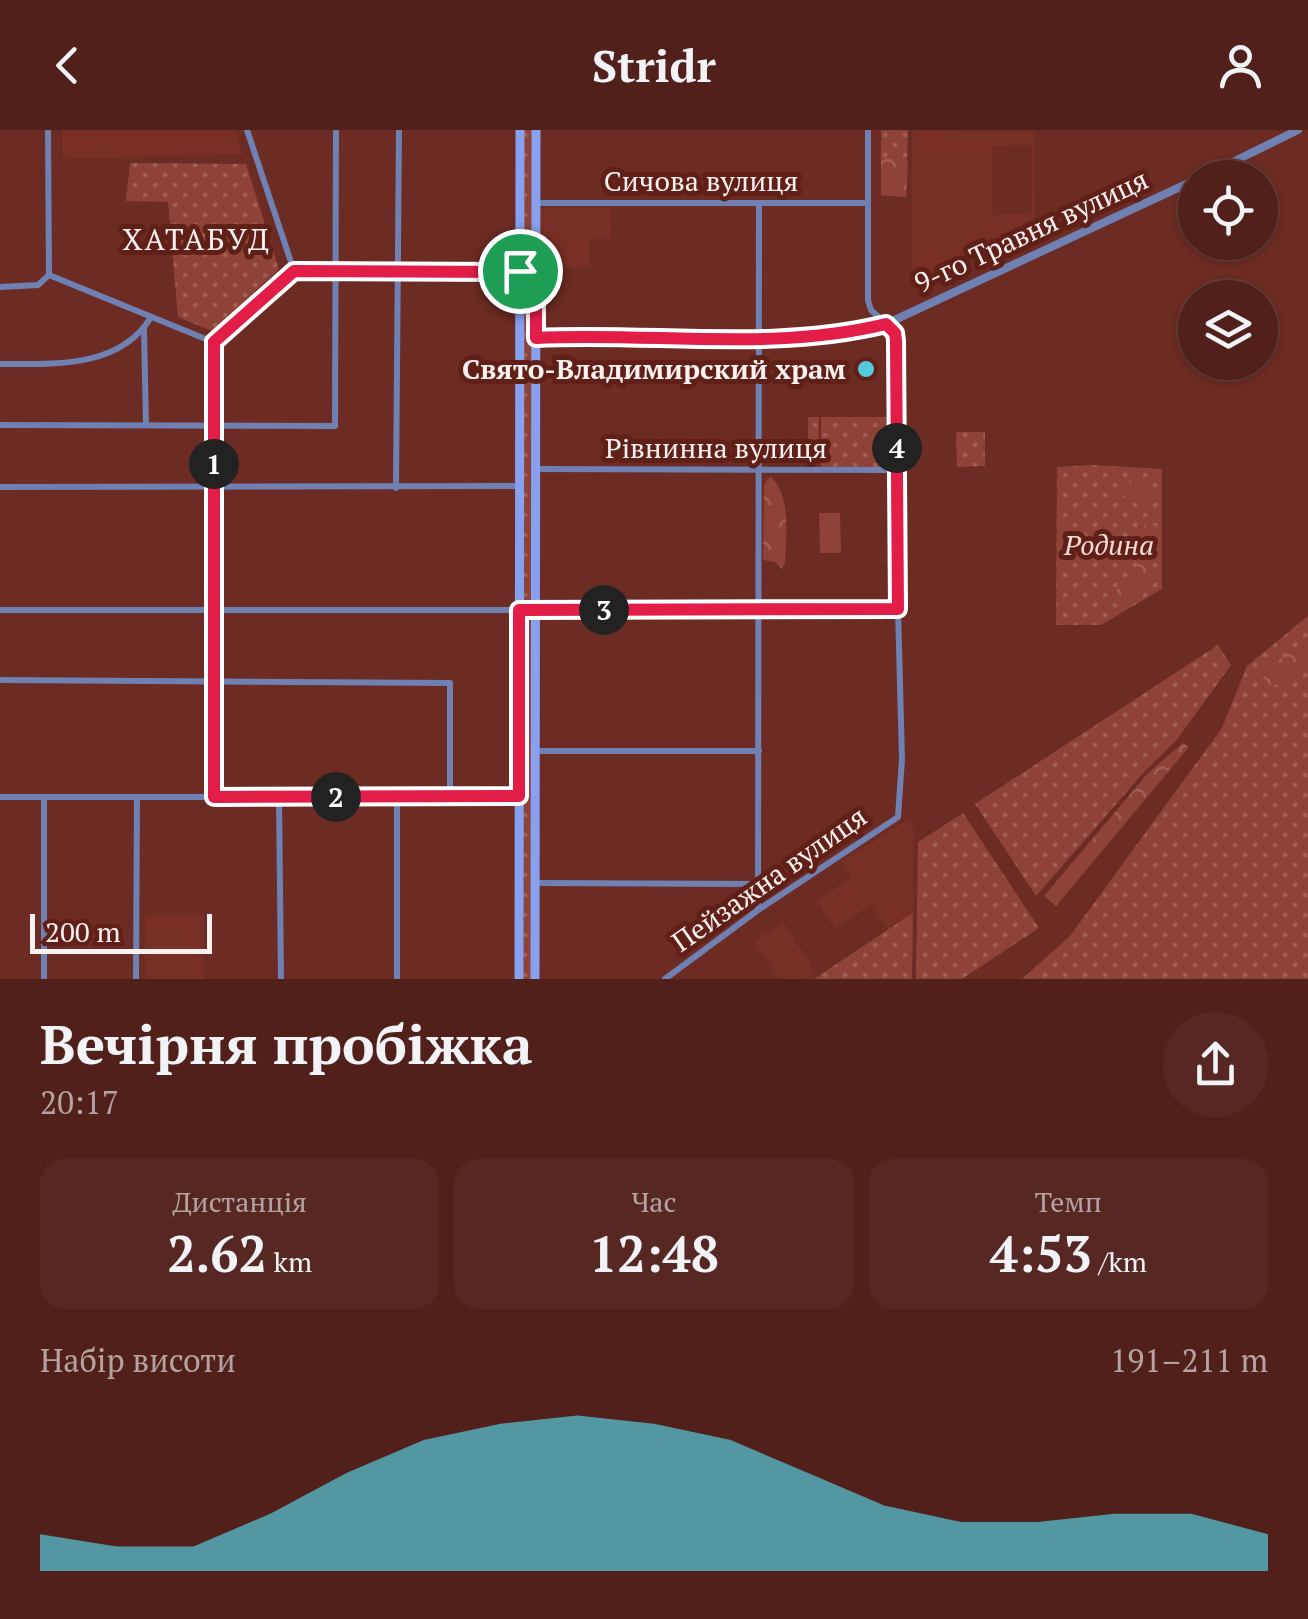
<!DOCTYPE html>
<html lang="uk">
<meta charset="utf-8">
<style>
:root{--surface:#51201a;--page:#572823;--text:#f1f3f6;--muted:#b4a3a2;--line:#673e39;--accent:#54cadd}
body{margin:0;font-family:"PT Serif",serif;background:var(--page);color:var(--text);height:100vh;display:flex;flex-direction:column;font-size:38px;white-space:nowrap}
*{box-sizing:border-box;margin:0}
p{font-size:32px;color:var(--muted)}
.icon{flex:none;width:55px;height:55px;fill:none;stroke:currentColor;stroke-width:2;stroke-linecap:round;stroke-linejoin:round}
.map{position:relative;height:849px;overflow:hidden}
.drawer{display:flex;flex-direction:column;background:var(--surface);flex:1}
.drawer>*{flex:none}
.fabs{position:absolute;left:1178px;top:30px;display:grid;gap:20px}
.fabs a{display:grid;place-items:center;width:100px;height:100px;border-radius:50%;background:var(--surface);box-shadow:0 2px 8px #0004,0 0 0 2px var(--line);font-size:50px}
.scale{position:absolute;left:30px;bottom:25px;width:182px;box-sizing:border-box;padding-left:10px;border:5px solid #faf1f0;border-top:0;font-size:28px;line-height:35px;white-space:nowrap;color:#faf1f0;-webkit-text-stroke:8px #602018;paint-order:stroke}
.pin{position:absolute;display:grid;place-items:center;width:85px;height:85px;color:#fff;margin:-42px;border:5px solid #fff;border-radius:50%;box-shadow:0 2px 10px #0007}
.km{position:absolute;width:50px;height:50px;margin:-25px;border-radius:50%;background:#222;color:#fff;font-size:28px;line-height:50px;text-align:center}
.round{display:grid;place-items:center;flex:none;width:105px;height:105px;border-radius:52px;background:var(--page)}
.headline{display:flex;align-items:center;justify-content:space-between;height:170px;padding:0 40px}
h1{font-size:55px;font-weight:800;line-height:75px}
.figures{display:grid;grid-template-columns:repeat(3,1fr);gap:15px;height:170px;padding:10px 40px}
.figures div{display:grid;align-content:center;border-radius:25px;background:var(--page);text-align:center}
.figures b{font-size:50px;font-weight:800}
.figures small{font-size:28px;font-weight:400}
.figures p{font-size:28px}
.chart{height:280px;padding:20px 40px}
.chart p{display:flex;justify-content:space-between}
.chart svg{width:100%;height:180px;margin-top:10px;fill:var(--accent);opacity:.7}
header{display:flex;justify-content:space-between;align-items:center;height:130px;padding:0 40px;background:var(--surface);font-size:45px;font-weight:800}
.map>svg:first-child{display:block}
</style>
<header><svg class="icon" aria-label="back" viewBox="0 0 24 24"><path d="M15 5l-7 7 7 7"/></svg>Stridr<svg class="icon" aria-label="person" viewBox="0 0 24 24"><circle cx="12" cy="8" r="4"/><path d="M4 21q1-7 8-7t8 7"/></svg></header>
<div class="map">
<svg width="1308" height="849" viewBox="0 0 1308 849">
<defs>
<pattern id="grass-dots" width="8" height="8" patternUnits="userSpaceOnUse" patternTransform="scale(2.5)"><rect width="8" height="8" fill="#8f4338"/><path d="M2 2h.1M6 6h.1" fill="none" stroke="#a05f55" stroke-width="1.8" stroke-linecap="round"/></pattern>
<pattern id="forest-crowns" width="20" height="18" patternUnits="userSpaceOnUse" patternTransform="scale(2.5)"><rect width="20" height="18" fill="#8f4338"/><path d="M2 6a3 3 0 1 1 6 0M12 15a3 3 0 1 1 6 0" fill="none" stroke="#a05f55"/></pattern>
</defs>
<rect width="100%" height="100%" fill="#6c2b23"/>
<path fill="#782f25" fill-rule="evenodd" d="M62,0H235L243,24L63,29Z
M912,0L1034,1L1035,106L985,112L919,157L912,152ZM1032,15V83L993,85L992,16Z
M540,78H610L611,109L589,110L590,137L540,140Z
M908,689L914,699L913,783L888,800L871,775L835,799L816,771L852,747L842,731Z
M145,785H204V849H145Z
M783,792L816,842L805,849H779L754,811Z"/>
<path fill="url(#grass-dots)" d="M520,0H536L534,849H519Z
M881,0H908L906,67L881,65Z
M130,33L246,34L279,139L212,201L178,187L168,72L126,71Z
M808,287H819L818,329H808Z
M821,287H889V339L821,338Z
M956,302H985V336L957,337Z
M1093,335L1162,339V459L1101,495H1056L1057,337Z
M1308,486V849H1022L1070,806L1222,598L1247,536Z
M1218,515L1231,535L1176,611L1144,642L1036,766L975,674Z
M963,683L1039,798L962,849H916L918,712Z
M913,783L912,849H814Z"/>
<path fill="url(#forest-crowns)" d="M881,27L908,32L906,67L881,65Z
M770,346C792,367 786,404 785,433L781,439L775,432L763,430L764,355Z
M1128,350L1146,355L1151,362L1150,377L1144,378L1120,363L1119,353Z
M1147,393L1156,396C1162,426 1146,465 1116,475L1113,470C1117,452 1128,455 1134,443C1142,426 1131,407 1147,393Z
M1308,510V532L1271,558L1260,543Z
M1183,613L1189,617L1056,776L1044,766L1149,642Z"/>
<path fill="#8f4338" d="M819,383H840L841,423H820Z"/>
<g fill="none" stroke-linecap="round" stroke-linejoin="round">
<path stroke="#6f80b2" stroke-width="6" d="M48,0L49,145
M247,0L294,141
M868,0V170L871,180L886,194
M535,73H868
M294,141H519
M49,145L213,212
M0,157L38,155L49,145
M144,200L146,295
M535,208C652,203 772,222 886,194
M0,234C52,234 120,239 151,187
M0,295L335,296L336,0
M536,339L897,340
M0,357L519,356
M396,358L399,0
M0,480H519
M0,550L450,553V667
M535,621H759
M0,667H519
M214,667L213,212L294,141
M279,667L281,849
M535,753L758,754
M758,780L759,74
M44,849V667
M136,849L137,667
M397,849V667
M665,849L758,780L898,687L902,629L898,479"/>
<path stroke="#6f80b2" stroke-width="8" d="M1200,48L1298,0
M535,479H898L896,211L895,203L886,194L1195,50"/>
<path stroke="#87a0ef" stroke-width="9" d="M519,849L520,0
M535,849L536,0"/>
</g>
<g fill="none" stroke-linecap="round" stroke-linejoin="round">
<defs>
<path id="route" d="M294,141L536,142V208C652,202 772,222 886,194L895,203L896,211L898,479L519,480V666L214,667V212Z"/>
</defs>
<use href="#route" stroke="#fff" stroke-width="20"/>
<use href="#route" stroke="#e11d48" stroke-width="12"/>
</g>
<circle fill="#54cadd" stroke="#602018" stroke-width="4" cx="866" cy="239" r="10"/>
<g text-anchor="middle" stroke-width="10" stroke-linejoin="round" paint-order="stroke">
<g font-size="28" fill="#faf1f0" stroke="#602018">
<text x="701" y="61">Сичова вулиця</text>
<text transform="translate(1031 101) rotate(-25)" y="10">9-го Травня вулиця</text>
<text x="716" y="328">Рівнинна вулиця</text>
<text transform="translate(769 749) rotate(-35)" y="10">Пейзажна вулиця</text>
</g>
<g font-size="28" font-weight="bold" fill="#faf1f0" stroke="#602018" text-anchor="end">
<text x="846" y="249">Свято-Владимирский храм</text>
</g>
<g font-size="28" font-style="italic" fill="#f5dbd6" stroke="#602018">
<text x="1109" y="425">Родина</text>
</g>
<g font-size="30" letter-spacing="2.5" fill="#faf1f0" stroke="#602018">
<text x="197" y="120">ХАТАБУД</text>
</g>
</g>
</svg>
<div class="fabs">
<a><svg class="icon" aria-label="locate" viewBox="0 0 24 24"><circle cx="12" cy="12" r="6"/><path d="M12 2v4M12 18v4M2 12h4M18 12h4"/></svg></a>
<a><svg class="icon" aria-label="layers" viewBox="0 0 24 24"><path d="M12 4l9 5-9 5-9-5zM3 14l9 5 9-5"/></svg></a>
</div>
<div class="scale">200 m</div>
<div class="pin" style="left:520px;top:141px;background:#1e9e55"><svg class="icon" aria-label="arrive" viewBox="0 0 24 24"><path d="M6 21V4h12l-3 4 3 4H6"/></svg></div>
<b class="km" style="left:214px;top:334px">1</b>
<b class="km" style="left:336px;top:667px">2</b>
<b class="km" style="left:604px;top:480px">3</b>
<b class="km" style="left:897px;top:318px">4</b>
</div>
<section class="drawer">
<div class="headline"><div><h1>Вечірня пробіжка</h1><p>20:17</p></div><a class="round"><svg class="icon" aria-label="share" viewBox="0 0 24 24"><path d="M12 15V3M7 8l5-5 5 5M5 13v7h14v-7"/></svg></a></div>
<div class="figures">
<div><p>Дистанція</p><b>2.62<small> km</small></b></div>
<div><p>Час</p><b>12:48</b></div>
<div><p>Темп</p><b>4:53<small> /km</small></b></div>
</div>
<div class="chart"><p><span>Набір висоти</span>191–211 m</p>
<svg viewBox="0 0 160 44" preserveAspectRatio="none"><path d="M0 44V35L10 38L20 38L30 30L40 20L50 12L60 8L70 6L80 8L90 12L100 20L110 28L120 32L130 32L140 30L150 30L160 35V44z"/></svg>
</div>
</section>
